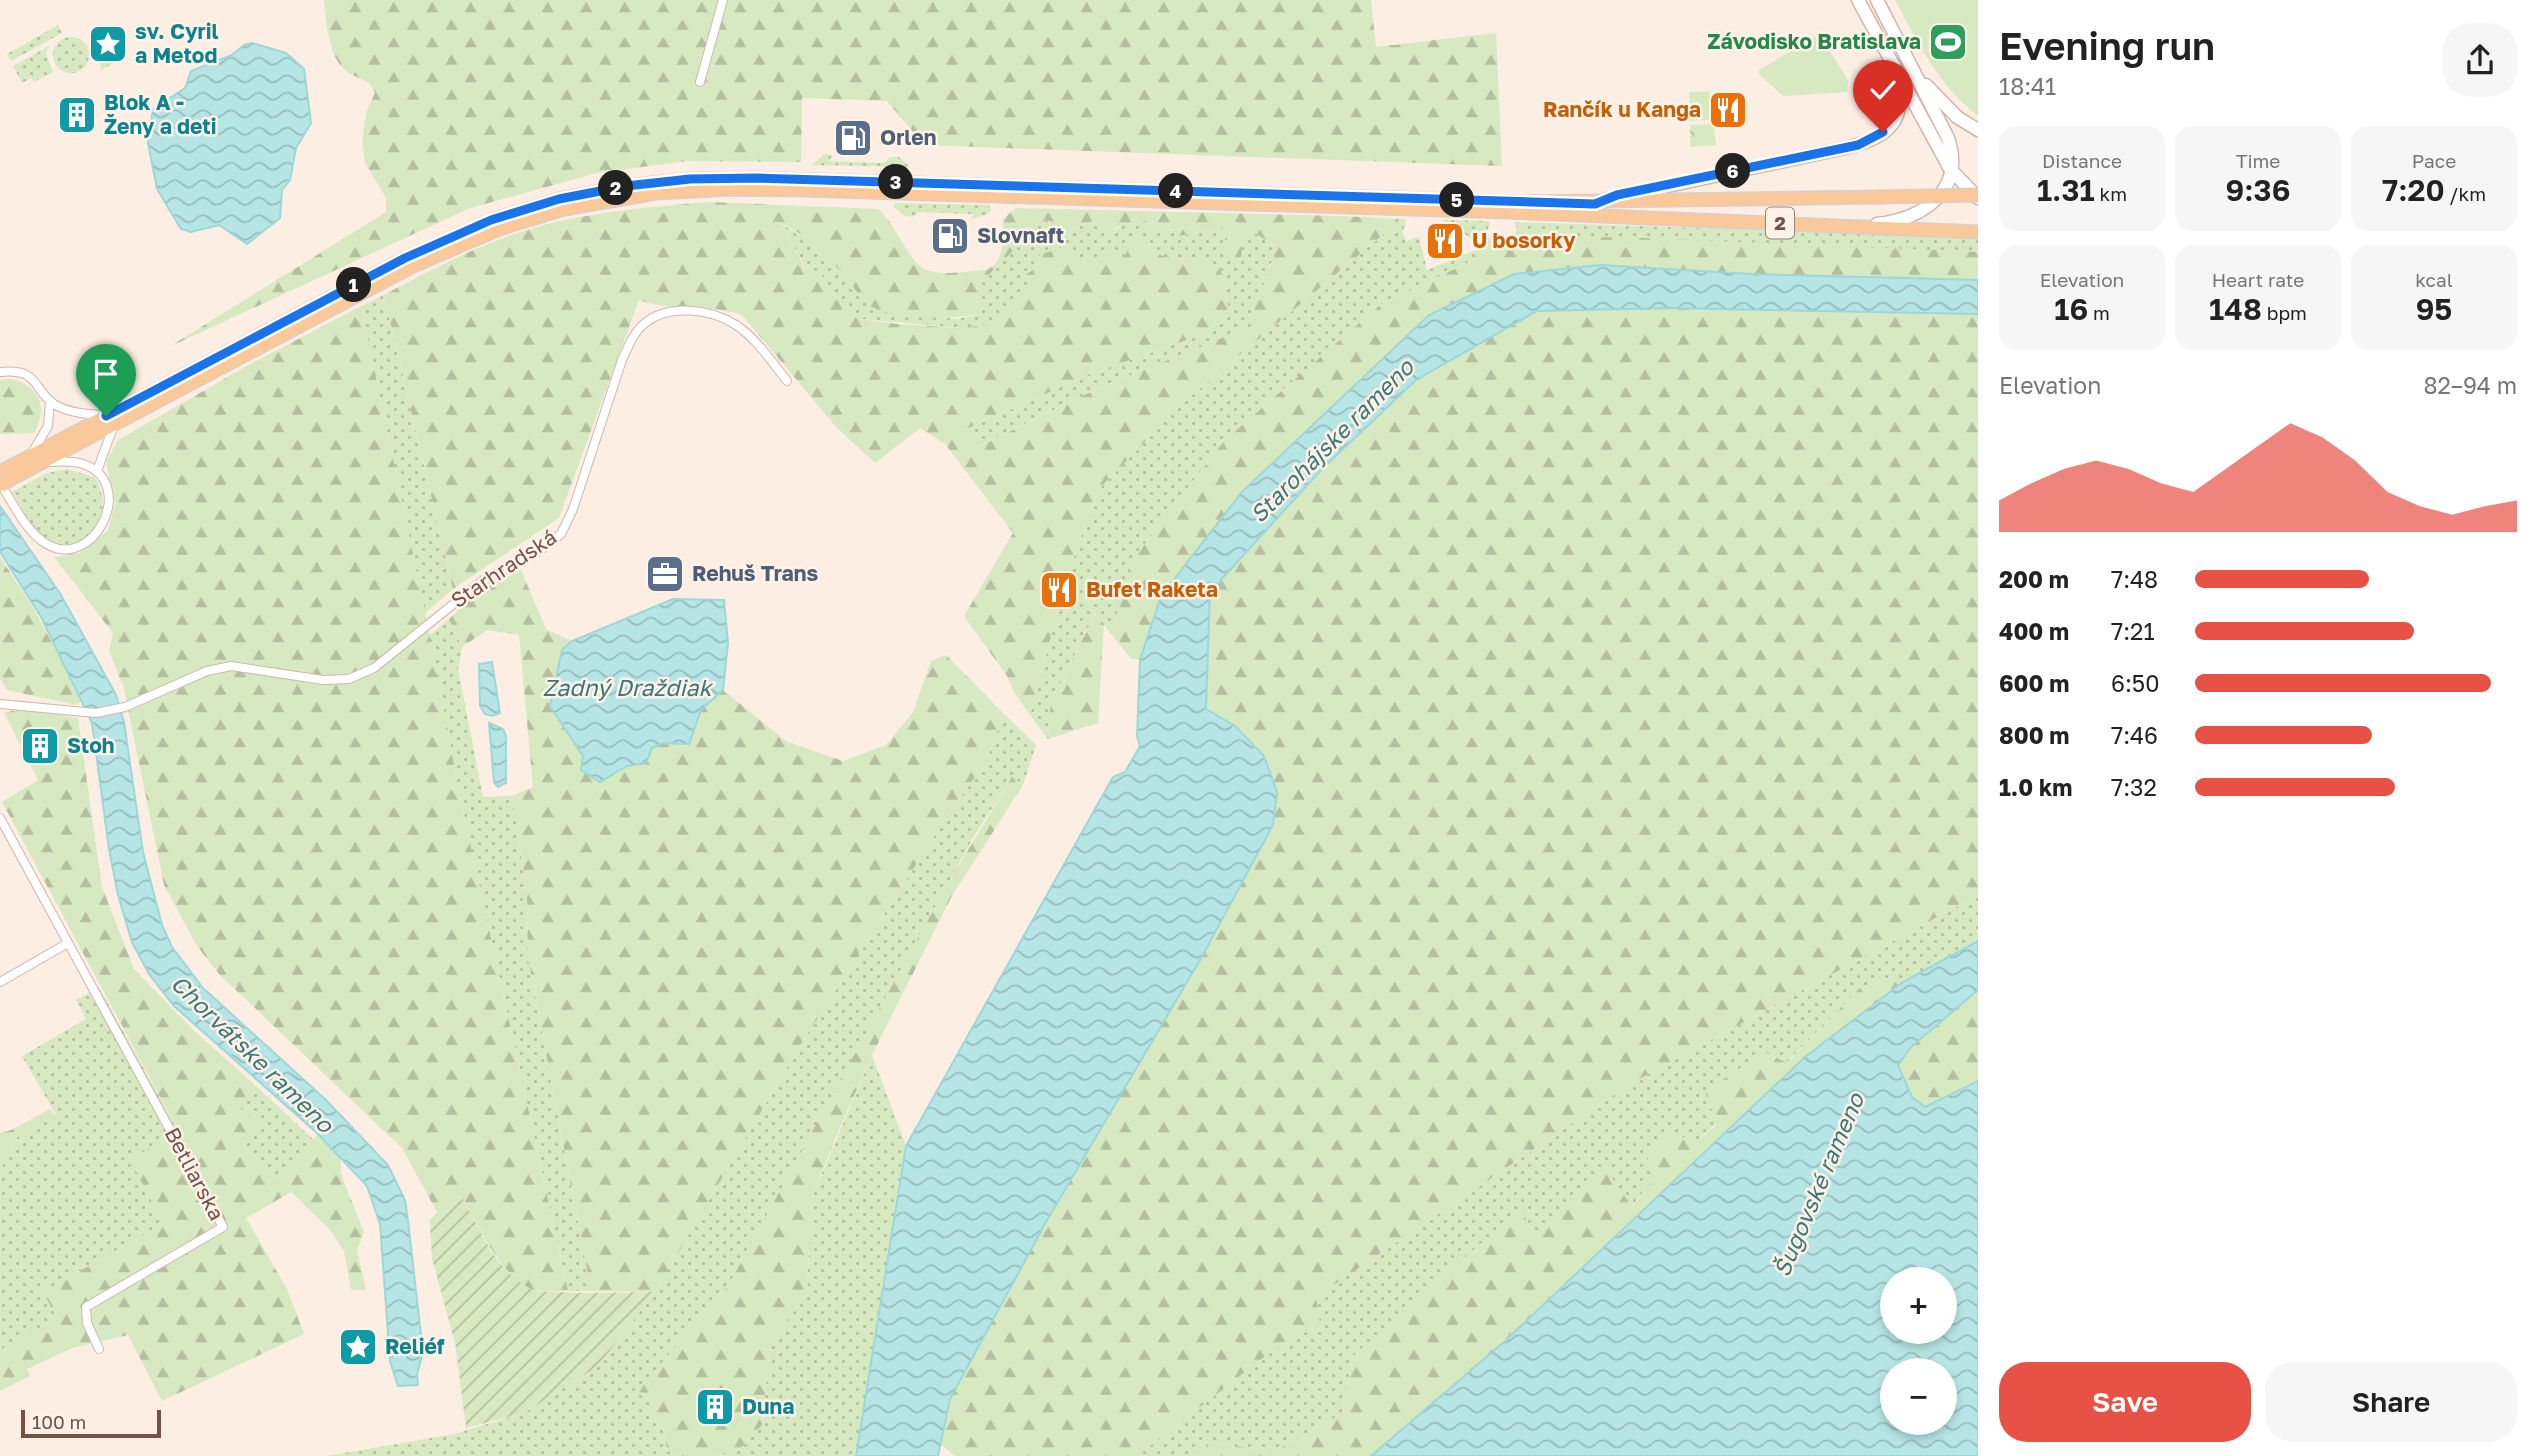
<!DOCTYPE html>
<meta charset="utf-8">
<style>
:root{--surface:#fff;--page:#f6f6f6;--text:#222;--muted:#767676;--accent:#e75146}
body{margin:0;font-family:"Golos Text",sans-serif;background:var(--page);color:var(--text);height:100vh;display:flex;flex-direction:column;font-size:26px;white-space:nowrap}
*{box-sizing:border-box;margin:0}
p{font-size:23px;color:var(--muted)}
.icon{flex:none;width:38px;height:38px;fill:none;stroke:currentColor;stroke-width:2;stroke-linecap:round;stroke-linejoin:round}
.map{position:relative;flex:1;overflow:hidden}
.sheet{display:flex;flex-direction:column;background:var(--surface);width:560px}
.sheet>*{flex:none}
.buttons{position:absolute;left:1880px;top:1267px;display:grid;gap:14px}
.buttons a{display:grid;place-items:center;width:77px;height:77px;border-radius:50%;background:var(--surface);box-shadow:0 4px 10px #0003;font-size:35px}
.scale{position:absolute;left:21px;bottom:18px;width:140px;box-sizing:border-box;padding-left:7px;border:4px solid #735148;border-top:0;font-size:19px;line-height:24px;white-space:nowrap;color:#735148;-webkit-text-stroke:5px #fff2e8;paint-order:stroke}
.pin{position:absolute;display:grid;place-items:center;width:60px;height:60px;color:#fff;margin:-72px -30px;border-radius:50% 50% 50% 0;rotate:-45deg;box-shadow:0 0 7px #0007}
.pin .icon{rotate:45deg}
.km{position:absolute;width:35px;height:35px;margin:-18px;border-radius:50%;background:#222;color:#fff;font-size:19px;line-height:35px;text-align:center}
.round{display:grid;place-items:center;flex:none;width:74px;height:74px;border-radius:28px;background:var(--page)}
.overview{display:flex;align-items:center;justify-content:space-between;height:119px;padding:0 21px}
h1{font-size:38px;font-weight:600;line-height:52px}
.metrics{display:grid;grid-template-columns:repeat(3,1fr);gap:10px;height:119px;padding:7px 21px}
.metrics div{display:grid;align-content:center;border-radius:18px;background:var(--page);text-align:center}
.metrics b{font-size:30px;font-weight:600}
.metrics small{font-size:19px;font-weight:400}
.metrics p{font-size:19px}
.chart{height:196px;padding:14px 21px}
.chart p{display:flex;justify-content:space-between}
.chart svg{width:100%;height:126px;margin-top:7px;fill:var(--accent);opacity:.7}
.cta{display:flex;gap:14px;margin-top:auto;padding:14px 21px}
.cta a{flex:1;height:80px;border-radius:28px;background:var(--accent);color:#fff;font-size:28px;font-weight:600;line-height:80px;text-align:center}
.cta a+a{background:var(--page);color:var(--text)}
ul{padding:0 21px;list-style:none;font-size:23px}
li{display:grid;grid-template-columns:112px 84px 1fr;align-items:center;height:52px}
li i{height:18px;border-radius:9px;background:var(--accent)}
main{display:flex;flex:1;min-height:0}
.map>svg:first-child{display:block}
</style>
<main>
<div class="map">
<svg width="1978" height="1456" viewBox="0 0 1978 1456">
<defs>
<pattern id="grass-dots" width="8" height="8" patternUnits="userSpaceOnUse" patternTransform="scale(1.75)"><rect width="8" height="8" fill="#d7e9c0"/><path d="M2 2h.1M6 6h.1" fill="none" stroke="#b3bf9e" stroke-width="1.8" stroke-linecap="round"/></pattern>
<pattern id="forest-firs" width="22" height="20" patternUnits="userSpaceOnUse" patternTransform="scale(1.75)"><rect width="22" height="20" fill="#d7e9c0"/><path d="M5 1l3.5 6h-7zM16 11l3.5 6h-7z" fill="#b3bf9e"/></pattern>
<pattern id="park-crowns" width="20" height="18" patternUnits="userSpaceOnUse" patternTransform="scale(1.75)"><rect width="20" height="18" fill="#d7e9c0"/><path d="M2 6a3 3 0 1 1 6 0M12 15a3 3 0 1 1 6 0" fill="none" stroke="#b3bf9e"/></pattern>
<pattern id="garden-furrows" width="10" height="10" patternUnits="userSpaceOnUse" patternTransform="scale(1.75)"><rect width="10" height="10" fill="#d7e9c0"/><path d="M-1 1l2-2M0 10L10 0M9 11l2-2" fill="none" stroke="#b3bf9e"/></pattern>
<pattern id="water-waves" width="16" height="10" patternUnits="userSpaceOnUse" patternTransform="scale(1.75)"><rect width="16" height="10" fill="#b6e5e5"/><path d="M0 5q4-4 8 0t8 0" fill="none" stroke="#98bcbc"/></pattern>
</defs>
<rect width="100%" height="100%" fill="#fceee2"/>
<path fill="url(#grass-dots)" d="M58,25L62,33L11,61L7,54Z
M111,28L127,56L101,70L97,45L92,38Z
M53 55a18 18 0 1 1 36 0a18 18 0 1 1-36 0Z
M49,46L46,54L53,72L34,82L31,78L22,83L13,66Z
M824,154L833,155L829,161L884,163L890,157H899L910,167L812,165Z
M894,203L989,205L991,210L986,215L970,219L974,214L918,212L913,217L905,216L894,207Z
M1381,218L1406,219L1403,233L1406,241L1419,237L1427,270L1480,248L1458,227H1445L1443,220L1490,221L1487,232L1492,242L1514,236L1517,229L1514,222L1978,237V252L1559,238L1484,255L1380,305L1224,441L1130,563L1112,635L1095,614L1051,701L1048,739L1030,715L1067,576L1099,489L1185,401L1391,228L1390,222Z
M1045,220L1059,223L1062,232L1096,220L1116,230C1121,227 1128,221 1132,220C1146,217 1169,227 1178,236L1222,228L1229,230L1221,251L1241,260L1243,236L1252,231L1273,245L1275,259L1269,265L1265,297L1256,299L1253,311L1258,324L1099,388L979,446L964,430L1090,374L1198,336L1230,316L1220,268L1199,257L1182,259L1148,253L1149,240L1130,249L1123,258L1037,267L1035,281L1004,316L986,325L960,328L861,319L838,301L820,273L805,267L787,234L774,229L775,221L819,245L870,306L957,319L982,314L977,297L978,285Z
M384,295L453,589L425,613L361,306Z
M67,469L94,477C118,509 88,559 50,540C32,531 22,508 12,492L47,473Z
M449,619L462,647L458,670L483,797L512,796L527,892L528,958L591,1291H568L458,787L430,635Z
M1004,714L1036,745L1023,785L1012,777L973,838L728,1286L637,1392L653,1393L649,1410L662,1425L668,1451L682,1456H327L454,1434L524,1413L598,1366L655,1292L798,1049L947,816L986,762Z
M1978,895V941L1903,982L1894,976L1860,988L1786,1063L1654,1178L1631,1207L1534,1236L1353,1356L1342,1414L1273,1452L1212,1442L1195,1456H1137L1268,1354L1319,1324L1316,1297L1630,1084Z
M99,987L179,1132L163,1224L43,1292L57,1318L0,1350V1170L17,1137L56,1115L22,1056L86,1019L76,1000Z
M872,1055L906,1146L856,1456H709L739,1450L762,1425L770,1343L807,1294L811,1200Z
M256,1086L314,1140L277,1178L243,1146L238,1106Z"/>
<path fill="url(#forest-firs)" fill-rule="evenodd" d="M324,0H1371L1376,47L1496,33L1502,166L924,145L887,101L802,98L801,162L687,161L597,173L470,208L169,347L386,212V198L365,163L362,141L367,110L375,93C369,76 357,81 345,70C328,55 326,21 324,0Z
M709,202L878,209C896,223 908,262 926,270C942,276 970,271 987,270C1006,260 1002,239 1003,219L1016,208L1340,216L1381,218L1390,222L1391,228L1185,401L1099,489L1067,576L1030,715L1014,692L1007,676L964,616L1013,533L945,444L920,428L875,463L837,428L742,315C707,303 671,312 639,300L559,518L453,589L384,295C434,268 485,241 540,226C595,211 652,207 709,202ZM1045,220L1059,223L1061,232L1096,220L1105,230C1121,229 1130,220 1146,221L1145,228L1150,231L1170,229L1178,236L1222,228L1229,230L1220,251L1228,255L1233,264L1241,260L1243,236L1252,231L1273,245L1274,259L1262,280L1266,288L1265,296L1256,299L1253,311L1257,324L1099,388L980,446L964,430L1090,374L1198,336L1230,316L1220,267L1199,257L1182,259L1148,253L1149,240H1134L1123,258L1101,252L1095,260L1083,263L1069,245L1037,256L1036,267L1026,275L1034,282L1004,316L986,325L960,328L897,324L861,319L838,301L820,273L804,267L787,234L775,229V221C808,234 827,255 849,281C855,289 863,302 870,306C897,321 954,319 982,314L977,297L978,285Z
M1620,237L1978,252V280L1752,274L1600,265L1429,315L1242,492L1161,596L1140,660L1131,659L1112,635L1130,563L1224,441L1380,305L1484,255L1559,238Z
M361,306L434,655L458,787L568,1291C557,1291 545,1292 534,1290C507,1285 476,1223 464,1200L437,1212L402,1148L219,974L197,946L164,885L124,689L109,651L113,633L54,557L79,553L108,530L115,505L106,462L118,440L245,367Z
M1668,308L1978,314V895L1630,1084L1316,1297L1320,1324L1268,1354L1137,1456H955L940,1444L950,1399L1046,1222L1204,953L1273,825L1235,726L1206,709L1210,592L1321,470L1416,380L1537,311Z
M10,379C39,384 49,408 34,433L0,434V380Z
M0,557L32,606L83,700L76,705L7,690L0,678Z
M521,570L546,629L572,641L562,650L550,706L583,756L615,775L627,765L646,763L652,748L662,743L689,744L701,710L723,690L786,741L843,761L886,745L913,712L931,661L946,655L1004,714L986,762L947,816L798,1049L655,1292L591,1291L528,958L527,892L512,796L533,787L519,635L487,630L462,647L449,619L478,591Z
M1096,613L1104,624L1098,723L1048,739L1051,701Z
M24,708L78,718L102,887L134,969L191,1028L256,1086L238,1106L261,1126L243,1146L277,1178L318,1134L340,1157L342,1177L364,1232L357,1251L366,1290H351L344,1251L329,1229L291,1192L246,1218L287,1289L304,1334L162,1401L128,1335L72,1348L27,1369L30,1376L0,1391V1350L57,1318L43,1292L163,1224L130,1159L179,1132L2,802L38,780L4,713Z
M1012,777L1023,785L952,896L872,1055L838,1132L811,1200L807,1294L770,1343L762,1425L739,1450L709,1456H682L668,1451L662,1425L649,1410L652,1393L636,1392L728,1286L944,890Z
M1894,976L1903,982L1805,1057L1505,1341L1371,1456H1195L1212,1442L1273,1452L1342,1414L1353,1356L1504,1223L1522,1211L1534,1236L1606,1169L1632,1207L1654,1178L1647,1156L1668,1134L1698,1140L1717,1125L1705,1091L1765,1052L1787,1063L1860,988Z
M1978,990V1081L1925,1107L1912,1097L1898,1065L1911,1048Z
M50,1109L56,1116L17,1137L0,1170V1133L11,1130Z"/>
<path fill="url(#park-crowns)" d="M1714,124L1716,145L1690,147V125Z"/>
<path fill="url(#garden-furrows)" d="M463,1199C480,1230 497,1273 531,1289C542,1295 635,1292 655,1292L598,1366L524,1413L466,1428L455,1343L432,1259L430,1220L437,1212Z"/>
<path fill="#d7e9c0" d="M1895,0H1978V116C1937,83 1920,46 1895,0Z
M1819,34L1848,80L1847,92L1783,96L1759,74V70Z
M1709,91L1711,120L1690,121L1689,92Z"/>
<path fill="url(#water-waves)" stroke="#9dd7d7" stroke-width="2" fill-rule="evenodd" d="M252,43L286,53L304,69L311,123L296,148L290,180L282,190L280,218L247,244L219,225L191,232L181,229L157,189L148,143L153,109L185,88L191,71L232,55L244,45Z
M1600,265L1752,274L1978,280V314L1668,308L1537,311L1416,380L1321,470L1210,592L1206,709L1235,726L1264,756L1277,792L1273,825L1204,953L1046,1222L950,1399L938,1456H856L906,1146L1113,777L1125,772L1140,746L1137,736L1140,660L1161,596L1242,492L1429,315L1514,274Z
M0,506L61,595L116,695L124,722L143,852L162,925L172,947L203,988L326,1100L388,1165L405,1200L408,1221L423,1353L417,1374L418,1385L398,1386L390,1361L380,1224L367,1186L318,1134L174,1006L149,974L132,942L118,895L109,849L92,723L41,617L0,552Z
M673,599L724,600L728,643L723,690L701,710L689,744L662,743L652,748L646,763L627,766L600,782L581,770L583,756L550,706L562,650L572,641Z
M492,662L500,713L492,716L485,714L480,706L479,664Z
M489,723L503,729L506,736V783L498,787L494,782Z
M1978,941V990L1911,1047L1898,1065L1912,1097L1925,1107L1978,1081V1456H1371L1505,1341L1805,1057L1903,982ZM1892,1279H1944V1332H1892ZM1892,1370H1944V1423H1892Z"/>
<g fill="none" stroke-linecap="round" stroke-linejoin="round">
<defs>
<path id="street" d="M700,82L723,0
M0,372C40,368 32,389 54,404C68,413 87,414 103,415
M32,453L48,426L50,401
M97,471L114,425
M0,483C13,503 25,530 45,543C93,574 139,483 83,464C72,460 58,462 46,462
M0,704L96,713L125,707L207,671L231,666L323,680L349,679L374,668L482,581L539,551L561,534L573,509L622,360C628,347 633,333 644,324C668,303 711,309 736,325C756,338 772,362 787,381
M0,818L223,1227L86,1307L87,1323L99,1349
M0,982L68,943"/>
<path id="secondary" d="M1858,0L1950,169L1978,198
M1877,0L1948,138C1966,191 1922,219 1877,224
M1926,85L1957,117L1978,130
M1607,199L1845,148C1898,136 1908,114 1894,65"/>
<path id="primary" d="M0,472L405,258L491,220L559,199L626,186L690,179L757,178L1521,202L1879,197
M9,480L411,267L499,229L564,209L656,193L730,189L806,190L1506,212L1978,232"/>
</defs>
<use href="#street" stroke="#cfb6ac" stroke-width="10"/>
<use href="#secondary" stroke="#d2b5a9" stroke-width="15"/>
<use href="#primary" stroke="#d8cecc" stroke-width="15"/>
<use href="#street" stroke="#fff" stroke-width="8"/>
<use href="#secondary" stroke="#fff" stroke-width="12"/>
<use href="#primary" stroke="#fbc89a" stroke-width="12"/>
<defs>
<path id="primary-bridge" d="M1879,197L1978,195
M0,485L9,480"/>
</defs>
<use href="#primary-bridge" stroke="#d8cecc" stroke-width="15" stroke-linecap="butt"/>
<use href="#primary-bridge" stroke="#fbc89a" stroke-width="12"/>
</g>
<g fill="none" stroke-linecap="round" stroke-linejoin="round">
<defs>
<path id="route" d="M106,416L405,258L491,220L559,199L626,186L690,179L757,178L1595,204L1617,195L1858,145L1883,132"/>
</defs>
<use href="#route" stroke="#fff" stroke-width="14"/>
<use href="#route" stroke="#1a73e8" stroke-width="9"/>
</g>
<defs>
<symbol id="stadium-square" viewBox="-11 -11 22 22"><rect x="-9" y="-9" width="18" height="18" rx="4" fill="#2e9e5b" stroke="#fff2e8"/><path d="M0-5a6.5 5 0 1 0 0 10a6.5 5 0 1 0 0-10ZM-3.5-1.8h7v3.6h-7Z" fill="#fff"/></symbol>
<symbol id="sight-square" viewBox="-11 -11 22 22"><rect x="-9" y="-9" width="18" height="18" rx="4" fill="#0f9aa8" stroke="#fff2e8"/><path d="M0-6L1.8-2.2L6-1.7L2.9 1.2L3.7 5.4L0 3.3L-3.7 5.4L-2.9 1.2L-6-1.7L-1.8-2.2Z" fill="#fff"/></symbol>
<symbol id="restaurant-square" viewBox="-11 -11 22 22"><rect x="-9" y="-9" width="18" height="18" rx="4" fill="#e8710a" stroke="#fff2e8"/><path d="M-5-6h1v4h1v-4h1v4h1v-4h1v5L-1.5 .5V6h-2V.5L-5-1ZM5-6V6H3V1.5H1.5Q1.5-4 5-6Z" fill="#fff"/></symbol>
<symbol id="building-square" viewBox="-11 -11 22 22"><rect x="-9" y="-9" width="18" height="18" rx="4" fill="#0f9aa8" stroke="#fff2e8"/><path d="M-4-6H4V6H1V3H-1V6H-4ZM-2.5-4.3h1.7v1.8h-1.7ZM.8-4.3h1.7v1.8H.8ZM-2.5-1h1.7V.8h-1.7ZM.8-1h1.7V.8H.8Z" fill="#fff"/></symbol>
<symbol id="fuel-square" viewBox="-11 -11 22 22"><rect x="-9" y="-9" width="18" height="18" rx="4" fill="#5c6f8a" stroke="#fff2e8"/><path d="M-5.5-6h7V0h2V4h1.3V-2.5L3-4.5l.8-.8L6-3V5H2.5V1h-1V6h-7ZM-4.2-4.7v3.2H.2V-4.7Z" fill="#fff"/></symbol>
<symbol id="office-square" viewBox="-11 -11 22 22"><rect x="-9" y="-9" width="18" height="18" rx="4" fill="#5c6f8a" stroke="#fff2e8"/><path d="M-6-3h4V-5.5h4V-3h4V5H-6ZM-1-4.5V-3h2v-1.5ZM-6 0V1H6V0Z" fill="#fff"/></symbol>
</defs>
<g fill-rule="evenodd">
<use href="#stadium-square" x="1926" y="20" width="44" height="44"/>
<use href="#sight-square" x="86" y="22" width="44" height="44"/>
<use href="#restaurant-square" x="1706" y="88" width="44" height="44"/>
<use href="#building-square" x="55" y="93" width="44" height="44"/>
<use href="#fuel-square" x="831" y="116" width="44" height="44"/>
<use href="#fuel-square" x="928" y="214" width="44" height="44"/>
<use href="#restaurant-square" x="1423" y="219" width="44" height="44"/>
<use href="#office-square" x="643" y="552" width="44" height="44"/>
<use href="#restaurant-square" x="1037" y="568" width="44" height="44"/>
<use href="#building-square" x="18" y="724" width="44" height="44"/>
<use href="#sight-square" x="336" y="1325" width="44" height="44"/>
<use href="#building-square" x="693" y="1385" width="44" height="44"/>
</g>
<g text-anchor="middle" stroke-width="5" stroke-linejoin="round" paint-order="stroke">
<rect fill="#fff2e8" stroke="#9d8178" stroke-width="2" x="1766" y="207.5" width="28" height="31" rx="5"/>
<g font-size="19" font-weight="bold" fill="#735148">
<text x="1780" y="230">2</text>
</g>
<g font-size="21" font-weight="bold" fill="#0d838f" stroke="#fff2e8" text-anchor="start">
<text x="135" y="39">sv. Cyril<tspan x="135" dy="24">a Metod</tspan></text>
<text x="104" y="110">Blok A -<tspan x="104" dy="24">Ženy a deti</tspan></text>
<text x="67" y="753">Stoh</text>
<text x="385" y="1354">Reliéf</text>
<text x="742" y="1414">Duna</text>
</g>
<g font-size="21" font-weight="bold" fill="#27864d" stroke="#fff2e8" text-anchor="end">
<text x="1921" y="49">Závodisko Bratislava</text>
</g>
<g font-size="21" font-weight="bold" fill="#c56008" stroke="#fff2e8" text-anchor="start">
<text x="1701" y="117" text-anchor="end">Rančík u Kanga</text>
<text x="1472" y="248">U bosorky</text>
<text x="1086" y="597">Bufet Raketa</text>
</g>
<g font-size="21" font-weight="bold" fill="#4e5e75" stroke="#fff2e8" text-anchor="start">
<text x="880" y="145">Orlen</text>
<text x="977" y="243">Slovnaft</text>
<text x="692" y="581">Rehuš Trans</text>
</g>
<g font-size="21" fill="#735148" stroke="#fff2e8">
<text transform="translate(504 569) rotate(-34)" y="7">Starhradská</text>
<text transform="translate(194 1174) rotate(62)" y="7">Betliarska</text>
</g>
<g font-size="23" font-style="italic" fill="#3c7879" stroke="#fff2e8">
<text transform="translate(1332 441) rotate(-45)" y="8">Starohájske rameno</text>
<text x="627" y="696">Zadný Draždiak</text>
<text transform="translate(252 1054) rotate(44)" y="8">Chorvátske rameno</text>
<text transform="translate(1819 1185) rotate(-67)" y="8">Šugovské rameno</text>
</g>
</g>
</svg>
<div class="buttons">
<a>+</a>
<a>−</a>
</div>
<div class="scale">100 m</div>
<div class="pin" style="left:106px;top:416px;background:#1e9e55"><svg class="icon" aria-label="arrive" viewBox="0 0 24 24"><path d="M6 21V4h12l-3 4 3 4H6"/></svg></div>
<div class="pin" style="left:1883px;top:132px;background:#d93025"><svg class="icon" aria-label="check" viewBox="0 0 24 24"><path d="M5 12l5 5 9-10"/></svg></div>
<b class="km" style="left:354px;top:285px">1</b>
<b class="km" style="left:616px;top:188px">2</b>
<b class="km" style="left:896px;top:182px">3</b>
<b class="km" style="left:1176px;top:191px">4</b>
<b class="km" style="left:1457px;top:200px">5</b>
<b class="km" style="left:1733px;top:171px">6</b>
</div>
<section class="sheet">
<div class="overview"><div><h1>Evening run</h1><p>18:41</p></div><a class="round"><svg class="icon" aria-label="share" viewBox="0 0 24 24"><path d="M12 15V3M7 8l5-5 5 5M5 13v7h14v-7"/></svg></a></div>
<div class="metrics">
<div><p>Distance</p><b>1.31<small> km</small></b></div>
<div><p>Time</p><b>9:36</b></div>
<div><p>Pace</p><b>7:20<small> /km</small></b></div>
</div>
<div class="metrics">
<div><p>Elevation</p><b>16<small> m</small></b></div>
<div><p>Heart rate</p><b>148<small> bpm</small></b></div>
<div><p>kcal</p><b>95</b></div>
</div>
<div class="chart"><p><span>Elevation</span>82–94 m</p>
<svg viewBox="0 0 160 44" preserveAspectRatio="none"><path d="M0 44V33L10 27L20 22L30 19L40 22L50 27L60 30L70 22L80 14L90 6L100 11L110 19L120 30L130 35L140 38L150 35L160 33V44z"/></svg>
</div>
<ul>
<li><b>200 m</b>7:48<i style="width:54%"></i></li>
<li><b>400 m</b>7:21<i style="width:68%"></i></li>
<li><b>600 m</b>6:50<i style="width:92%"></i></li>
<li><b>800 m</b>7:46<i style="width:55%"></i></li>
<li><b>1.0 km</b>7:32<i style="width:62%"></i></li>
</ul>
<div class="cta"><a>Save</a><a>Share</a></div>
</section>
</main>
